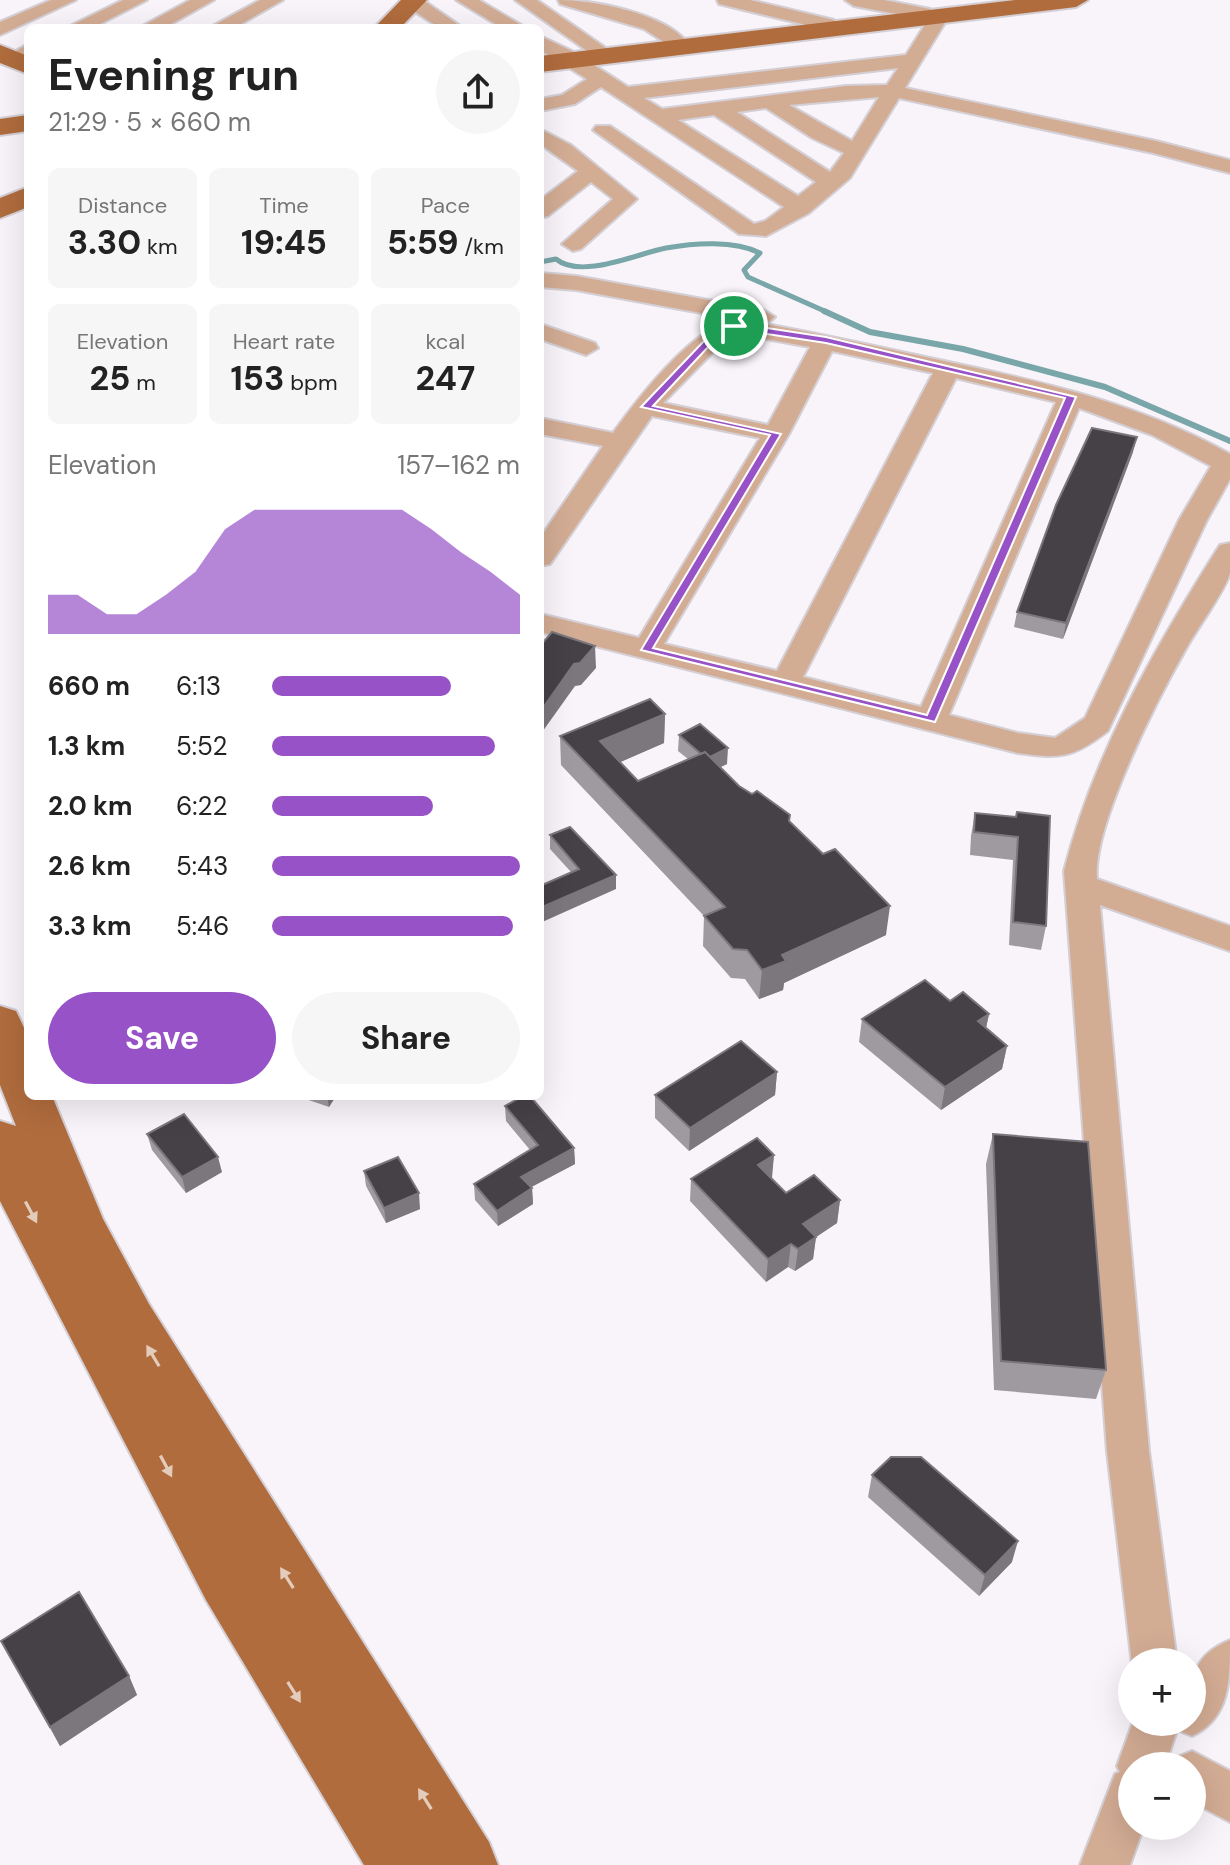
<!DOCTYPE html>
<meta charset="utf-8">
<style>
:root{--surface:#fff;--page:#f6f6f6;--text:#222;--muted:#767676;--accent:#9752c7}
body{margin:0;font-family:"DM Sans",sans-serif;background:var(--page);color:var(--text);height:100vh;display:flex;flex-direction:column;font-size:30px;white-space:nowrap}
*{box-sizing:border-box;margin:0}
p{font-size:26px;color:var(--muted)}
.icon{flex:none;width:44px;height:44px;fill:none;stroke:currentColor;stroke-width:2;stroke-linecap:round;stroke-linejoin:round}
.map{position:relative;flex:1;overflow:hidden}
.drawer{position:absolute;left:24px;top:24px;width:520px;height:1076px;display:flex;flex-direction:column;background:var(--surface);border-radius:12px;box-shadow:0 8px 32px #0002}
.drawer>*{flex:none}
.buttons{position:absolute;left:1118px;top:1648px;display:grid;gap:16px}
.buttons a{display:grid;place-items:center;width:88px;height:88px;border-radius:50%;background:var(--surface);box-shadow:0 8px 32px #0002;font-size:40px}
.pin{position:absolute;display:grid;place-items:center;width:68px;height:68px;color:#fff;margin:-34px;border:4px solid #fff;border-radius:50%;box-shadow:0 2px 8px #0007}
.round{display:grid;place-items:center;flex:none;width:84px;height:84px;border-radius:42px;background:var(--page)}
.overview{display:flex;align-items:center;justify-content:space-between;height:136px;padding:0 24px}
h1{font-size:44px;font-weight:700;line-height:60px}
.figures{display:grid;grid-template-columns:repeat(3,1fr);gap:12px;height:136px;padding:8px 24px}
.figures div{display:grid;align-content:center;border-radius:12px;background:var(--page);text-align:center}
.figures b{font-size:34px;font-weight:700}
.figures small{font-size:22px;font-weight:400}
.figures p{font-size:22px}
.chart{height:224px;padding:16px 24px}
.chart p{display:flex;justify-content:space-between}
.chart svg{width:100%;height:144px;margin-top:8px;fill:var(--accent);opacity:.7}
.cta{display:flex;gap:16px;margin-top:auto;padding:16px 24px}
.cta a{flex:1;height:92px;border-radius:48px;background:var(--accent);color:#fff;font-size:32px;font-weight:700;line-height:92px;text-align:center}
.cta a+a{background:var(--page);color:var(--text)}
ul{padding:0 24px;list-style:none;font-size:26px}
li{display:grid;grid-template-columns:128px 96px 1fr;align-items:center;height:60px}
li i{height:20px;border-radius:10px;background:var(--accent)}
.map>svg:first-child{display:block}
</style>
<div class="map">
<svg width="1230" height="1865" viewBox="0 0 1230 1865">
<rect width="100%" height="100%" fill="#f9f4fa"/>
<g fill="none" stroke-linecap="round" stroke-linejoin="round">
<path stroke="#79a6a8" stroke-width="5" d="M540,262L556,259C581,280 639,253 666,248C694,243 734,240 760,253L744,270L748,277L829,313"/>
<path stroke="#79a6a8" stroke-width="6" d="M824,311L870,332L963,349L1105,387L1230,441"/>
<defs>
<path id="minor" d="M51,0H76L0,35V22Z
M123,0H147L92,28H66Z
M190,0H214L164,28H139Z
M260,0H283L234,28H209Z
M405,0H423L463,28H440L406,6Z
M456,0H479L526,28H502Z
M515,0H537L610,51L607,55H593Z
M558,0C594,0 663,13 687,42L684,46H670L644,29L560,4Z
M717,0H750L834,20L837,24L827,30L719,4Z
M845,0H884L930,9L932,13L923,19L854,6Z
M940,10L949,16L905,88L1156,141L1230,160V173L1153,153L899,98L850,178L809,213L766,236L739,234L593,130L596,126H610L754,224L765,221L784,207L601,87L575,104L540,111V99L562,95L587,79L540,50V36L572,51L628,87L906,55L933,12ZM898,68L887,85L846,86L662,109L644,98ZM879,97L852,141L789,105ZM766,108L812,138L844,153L830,172L737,112ZM714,115L816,182L798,196L678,120Z
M28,44V56L19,55L16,51Z
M540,129L571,145L637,199L581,249L573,251L562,244L613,199L591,182L548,216L540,218V200L578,171L540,144Z
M540,273L576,276L763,310L775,317L765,324C821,334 874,346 930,358C1035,380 1136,402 1230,454V479L1207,520L1108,731C1073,758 1061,759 1018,753L540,632V614L639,638L760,438L652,416L550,564L540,566V538L603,446L540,434V418L613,433C639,397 690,330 734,319L576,290L540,287ZM738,334L810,347L768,425L663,403L714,351ZM832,351L933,373L777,671L664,644L789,434ZM956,378L1056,402L921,707L803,677ZM1079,408L1152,435L1211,466L1179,520L1085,718L1055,738L1018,733L949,715Z
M540,324L595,343L598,348L586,355L540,339Z
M1230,543C1230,552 1230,565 1230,573C1225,591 1197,629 1187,647C1159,696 1092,826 1097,879L1230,926V951L1100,905L1149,1451L1177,1662L1132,1664L1107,1451L1064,871C1094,754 1152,653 1216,551L1220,545Z
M1230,1640C1230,1681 1230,1718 1192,1736L1177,1730L1165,1766H1132V1826H1144L1130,1865H1080L1115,1774L1120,1772L1117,1766L1133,1722H1192C1192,1683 1188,1657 1230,1640Z
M1192,1751L1230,1771V1822L1192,1802V1766H1172L1175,1758Z"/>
<path id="major" d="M401,0H427L400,28H374Z
M1015,0H1088L1076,7L540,72V56Z
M0,45L28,56V74L0,63Z
M28,115V131L0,135V119Z
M28,187V207L0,218V198Z
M0,1006L16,1011L28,1036V1096H52L103,1219L149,1304L489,1842L498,1865H364L206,1600L0,1201V1121L16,1126L0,1085Z"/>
</defs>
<use href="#minor" stroke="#d4cfd5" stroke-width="4"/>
<use href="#major" stroke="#d4cfd5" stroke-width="4"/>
<use href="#minor" fill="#d3ac94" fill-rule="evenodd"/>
<use href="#major" fill="#b06c3d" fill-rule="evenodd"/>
</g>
<path fill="#9f9aa0" d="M1133,452L1063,639L1014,627L1017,612Z
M665,714L664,743L620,762L638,781L688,759L678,751L679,735L727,764L720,767L739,786L789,821L886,935L784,983L783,990L759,999L745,979L731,978L703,946L704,916L561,765L560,736Z
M1017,812L1046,926L1041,950L1009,945L1013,860L970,855L971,836L975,813L1016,817Z
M550,835L616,889L571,872L550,849Z
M950,1001L989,1014L986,1028L1007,1046L1002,1069L941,1110L859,1042L862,1019Z
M777,1072L775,1095L689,1151L655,1118V1095Z
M297,1096H336L329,1107Z
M505,1106L574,1148L575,1164L531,1187L532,1188L533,1204L498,1226L475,1200L474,1184L530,1150L506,1121Z
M147,1134L222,1172L186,1193L152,1150Z
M993,1134L1106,1370L1096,1399L994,1390L986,1164Z
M774,1155L771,1178L786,1193L840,1200L837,1223L816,1237L813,1259L795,1271L788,1267L766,1282L690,1201L691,1179Z
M364,1171L420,1209L386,1223L366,1186Z
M872,1475L1012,1562L979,1596L868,1497Z
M1,1641L129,1676L137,1695L60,1746Z"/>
<path fill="#7b777c" d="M1137,437L1133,452L1063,639L1066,623Z
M595,646L596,668L581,685L575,686L540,735V712L574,664Z
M665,714L664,743L600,771V741Z
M728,748L727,764L706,774L707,759Z
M616,875V889L540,923V908Z
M890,906L886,935L784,983L783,990L759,999L762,970L782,955Z
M989,1014L984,1037L978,1021Z
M1007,1046L1002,1069L941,1110L945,1087Z
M777,1072L775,1095L689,1151L690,1128Z
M327,1096H336L329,1107Z
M574,1148L575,1164L522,1192L521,1177Z
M774,1155L772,1178L756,1188L758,1165Z
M218,1157L222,1172L186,1193L182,1177Z
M532,1188L533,1204L498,1226L497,1211Z
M419,1193L420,1209L386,1223L384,1208Z
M840,1200L837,1223L801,1247L803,1224Z
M816,1237L813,1259L795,1271L798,1249Z
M791,1244L788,1267L766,1282L768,1259Z
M1018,1541L1012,1562L979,1596L985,1575Z
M129,1676L137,1695L60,1746L50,1727Z"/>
<path fill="#454146" stroke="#7b777c" stroke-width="2" d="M1092,428L1137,437L1066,623L1017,612L1056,505Z
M552,632L595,646L580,663L574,664L540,712V646Z
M650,699L665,714L600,741L638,781L705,752L739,786L752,794L757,791L790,815L789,821L823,854L835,849L890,906L782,955L786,961L762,970L747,950L733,949L704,916L725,907L560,736Z
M700,724L728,748L710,757L705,752L701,754L679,735Z
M1017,812L1050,816L1046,926L1013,922L1018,837L974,832L975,813L1016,817Z
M570,827L616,875L540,908V886L579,869L550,835Z
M925,980L950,1001L963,992L989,1014L978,1021L1007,1046L945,1087L862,1019Z
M741,1041L777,1072L690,1128L655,1095Z
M523,1096H530L574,1148L521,1177L532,1188L497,1211L474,1184L538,1145L505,1106Z
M184,1114L218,1157L182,1177L147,1134Z
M993,1134L1088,1142L1106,1370L1001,1361Z
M757,1138L774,1155L758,1165L786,1193L814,1175L840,1200L803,1224L816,1237L798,1249L791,1244L768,1259L691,1179Z
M398,1157L419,1193L384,1208L364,1171Z
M891,1457H921L1018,1541L985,1575L872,1475Z
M79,1592L129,1676L50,1727L1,1641Z"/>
<defs><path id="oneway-solid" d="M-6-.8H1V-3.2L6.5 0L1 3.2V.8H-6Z" transform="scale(2)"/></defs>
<g fill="#e3ccbb">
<use href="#oneway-solid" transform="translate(31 1212) rotate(62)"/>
<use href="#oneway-solid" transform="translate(153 1356) rotate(-121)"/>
<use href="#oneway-solid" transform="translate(166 1466) rotate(62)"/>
<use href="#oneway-solid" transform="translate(287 1578) rotate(-122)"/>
<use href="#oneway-solid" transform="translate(294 1692) rotate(58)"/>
<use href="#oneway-solid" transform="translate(425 1799) rotate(-122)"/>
</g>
<path fill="#9752c7" stroke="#fff" stroke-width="2" fill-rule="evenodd" d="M734,323L826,337L1076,397L935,722L641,650L770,435L641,407L703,342ZM735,329L826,343L1065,398L927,715L653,648L781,434L653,406L709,346Z"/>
</svg>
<div class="buttons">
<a>+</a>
<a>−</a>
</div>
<div class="pin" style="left:734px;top:326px;background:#1e9e55"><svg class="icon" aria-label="arrive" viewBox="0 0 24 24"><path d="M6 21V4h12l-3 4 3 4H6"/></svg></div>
<section class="drawer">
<div class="overview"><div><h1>Evening run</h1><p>21:29 · 5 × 660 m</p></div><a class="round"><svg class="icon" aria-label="share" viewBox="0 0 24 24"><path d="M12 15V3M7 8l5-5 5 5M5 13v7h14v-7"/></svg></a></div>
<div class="figures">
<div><p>Distance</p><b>3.30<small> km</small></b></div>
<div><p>Time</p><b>19:45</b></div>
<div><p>Pace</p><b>5:59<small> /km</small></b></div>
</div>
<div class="figures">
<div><p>Elevation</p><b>25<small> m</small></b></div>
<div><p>Heart rate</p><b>153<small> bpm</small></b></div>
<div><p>kcal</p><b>247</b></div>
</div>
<div class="chart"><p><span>Elevation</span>157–162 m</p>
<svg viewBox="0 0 160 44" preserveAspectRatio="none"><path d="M0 44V32L10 32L20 38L30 38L40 32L50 25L60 12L70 6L80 6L90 6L100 6L110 6L120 6L130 12L140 19L150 25L160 32V44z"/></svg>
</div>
<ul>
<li><b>660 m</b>6:13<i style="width:72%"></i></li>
<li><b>1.3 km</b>5:52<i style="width:90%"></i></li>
<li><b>2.0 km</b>6:22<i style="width:65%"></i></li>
<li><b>2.6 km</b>5:43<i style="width:100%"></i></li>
<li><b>3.3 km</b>5:46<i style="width:97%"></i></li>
</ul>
<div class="cta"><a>Save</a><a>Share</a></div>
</section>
</div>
